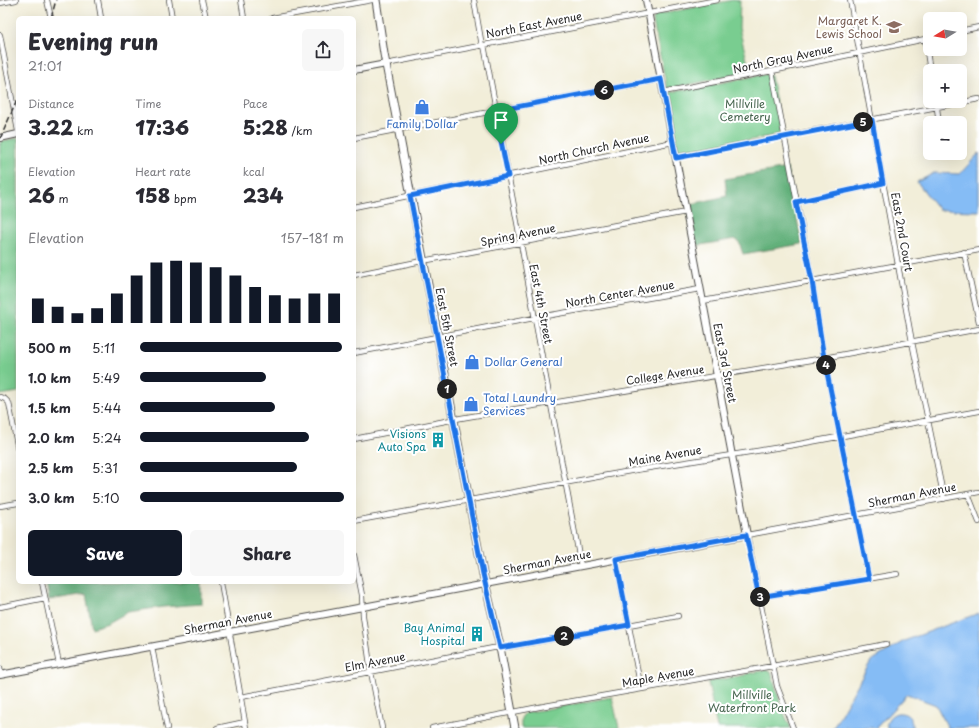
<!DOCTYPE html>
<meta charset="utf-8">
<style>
:root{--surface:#fff;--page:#f7f7f7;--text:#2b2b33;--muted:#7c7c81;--accent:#111827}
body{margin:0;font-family:"Playpen Sans",sans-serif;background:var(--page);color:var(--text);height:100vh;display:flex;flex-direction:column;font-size:15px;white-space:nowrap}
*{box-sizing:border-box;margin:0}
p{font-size:13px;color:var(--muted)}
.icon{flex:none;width:22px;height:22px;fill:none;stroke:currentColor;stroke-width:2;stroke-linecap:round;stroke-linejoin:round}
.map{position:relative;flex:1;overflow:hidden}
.side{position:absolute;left:16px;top:16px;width:340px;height:568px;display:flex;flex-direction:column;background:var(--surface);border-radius:6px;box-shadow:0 4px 16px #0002}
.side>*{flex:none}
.needle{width:26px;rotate:259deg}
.tools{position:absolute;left:923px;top:12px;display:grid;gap:8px}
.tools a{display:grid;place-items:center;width:44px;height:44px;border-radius:6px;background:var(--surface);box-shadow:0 4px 16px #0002;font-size:20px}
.pin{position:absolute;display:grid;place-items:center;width:34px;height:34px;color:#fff;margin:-41px -17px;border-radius:50% 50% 50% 0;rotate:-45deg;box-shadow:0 0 4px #0007}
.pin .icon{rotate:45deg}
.km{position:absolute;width:20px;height:20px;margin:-10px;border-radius:50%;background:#222;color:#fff;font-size:11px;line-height:20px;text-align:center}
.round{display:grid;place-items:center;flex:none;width:42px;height:42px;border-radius:6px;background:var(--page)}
.overview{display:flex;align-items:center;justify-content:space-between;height:68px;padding:0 12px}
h1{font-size:22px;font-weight:800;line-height:30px}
.figures{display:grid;grid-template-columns:repeat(3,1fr);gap:6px;height:68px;padding:4px 12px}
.figures div{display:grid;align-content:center}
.figures b{font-size:20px;font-weight:800}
.figures small{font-size:11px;font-weight:400}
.figures p{font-size:11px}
.chart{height:112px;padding:8px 12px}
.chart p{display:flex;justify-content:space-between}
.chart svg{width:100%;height:72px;margin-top:4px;stroke:var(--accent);stroke-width:6}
.button{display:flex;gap:8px;margin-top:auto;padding:8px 12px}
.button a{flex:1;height:46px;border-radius:6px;background:var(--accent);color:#fff;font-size:16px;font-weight:800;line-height:46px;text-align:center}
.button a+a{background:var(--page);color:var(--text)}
ul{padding:0 12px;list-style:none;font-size:13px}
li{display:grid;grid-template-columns:64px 48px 1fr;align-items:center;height:30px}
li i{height:10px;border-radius:5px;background:var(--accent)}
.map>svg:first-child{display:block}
</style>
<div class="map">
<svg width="979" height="728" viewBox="0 0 979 728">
<rect width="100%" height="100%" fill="#fff"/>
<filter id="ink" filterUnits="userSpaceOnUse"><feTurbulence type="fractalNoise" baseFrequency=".025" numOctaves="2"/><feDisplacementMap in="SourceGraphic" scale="8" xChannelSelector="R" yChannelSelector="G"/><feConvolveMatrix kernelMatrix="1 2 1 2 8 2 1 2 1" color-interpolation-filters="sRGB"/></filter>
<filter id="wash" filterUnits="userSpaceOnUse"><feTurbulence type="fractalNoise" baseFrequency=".012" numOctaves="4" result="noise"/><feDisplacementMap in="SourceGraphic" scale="16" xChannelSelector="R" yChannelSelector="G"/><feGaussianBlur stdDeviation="0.9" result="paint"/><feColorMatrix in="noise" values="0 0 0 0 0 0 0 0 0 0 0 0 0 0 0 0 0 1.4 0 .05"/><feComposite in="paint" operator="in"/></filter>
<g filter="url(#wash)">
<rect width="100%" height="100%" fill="#f2eed9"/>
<path fill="#79cd90" stroke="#527c5e" d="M733,0L740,1L739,28L750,72L667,89L653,21L655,15Z
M767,74L771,76L782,134L679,154L667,93Z
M18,138V392L0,395V146L2,141Z
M767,670L771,671L782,709L791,728H717L708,682L745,675L746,674Z
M612,697L619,728H521V718L525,713Z"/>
<path fill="#62b07a" stroke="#466e52" d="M787,168L802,244L743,254L739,242L735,239L695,246L687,205L727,196L725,179Z
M46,582H201V604L163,607L128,612L108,623L92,628L86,594L49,600Z"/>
<path fill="#85bcf5" stroke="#587490" d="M979,153V211L939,210L917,182L934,173L960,174Z
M979,613V728H948L936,705L907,694L876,728H833L871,661L904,641Z
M897,713C907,712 913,718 912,728H887C886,720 890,715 897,713Z"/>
</g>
<g filter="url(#ink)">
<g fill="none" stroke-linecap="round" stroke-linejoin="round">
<defs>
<path id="street" d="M47,0L51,18
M98,0L101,18
M169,0L172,18
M202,0L206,18
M241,0L244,18
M474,0L482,46
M850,0L912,342L944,499
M0,3L16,0
M272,18L372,0
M960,31L979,27
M0,35L18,131
M925,39L930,71
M484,45L581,566
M386,64L717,0
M772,71L812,281L824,358L869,579
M663,92L772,71L930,38
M936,101L939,123
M354,138L661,79
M676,157L979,99
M796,202L883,183
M354,207L673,142
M964,252L979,322
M354,275L417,262L686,212
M703,301L979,250
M354,353L534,318L700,289
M0,397L5,399L9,403L18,450
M354,439L461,418L824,358L979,329
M968,494L979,522
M0,506L18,503
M354,521L636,470L794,445L979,411
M354,555L362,595L363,616L371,672L382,728
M616,559L641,689
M42,582L59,664
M221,582L246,728
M759,597L897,574
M0,607L45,598
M152,647L167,728
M0,668L1,675
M241,697L493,648L508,647L678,616
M217,728L245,722
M432,728L539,707L773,666L886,644
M793,728L777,686L747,535L979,492"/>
<path id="secondary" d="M354,70L386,64
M0,138L18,134
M0,675L747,535L646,0"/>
<path id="primary" d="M376,0L384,54L483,574L499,642L515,728"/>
</defs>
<use href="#street" stroke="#494845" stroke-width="6"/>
<use href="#secondary" stroke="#494845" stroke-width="8"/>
<use href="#primary" stroke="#494845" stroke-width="9"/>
<use href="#street" stroke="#fff" stroke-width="4.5"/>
<use href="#secondary" stroke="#fff" stroke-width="6"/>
<use href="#primary" stroke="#fff" stroke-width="7"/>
<path stroke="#2b2b2b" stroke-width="1.5" stroke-dasharray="6 3" stroke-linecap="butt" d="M51,18L56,0
M0,139L18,98"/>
</g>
</g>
<g fill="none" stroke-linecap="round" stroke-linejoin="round" filter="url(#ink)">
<defs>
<path id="route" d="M661,79L676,158L872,120L883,183L796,202L812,281L824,358L869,579L759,597L746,535L616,559L629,625L500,648L483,574L410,196L508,176L495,111Z"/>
</defs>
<use href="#route" stroke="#fff" stroke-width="8"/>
<use href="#route" stroke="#1a73e8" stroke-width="5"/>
</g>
<defs>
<symbol id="school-bare" viewBox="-9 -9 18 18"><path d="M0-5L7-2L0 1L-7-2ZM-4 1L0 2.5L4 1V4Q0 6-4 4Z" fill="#8d6e63" stroke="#fff" stroke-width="2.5" paint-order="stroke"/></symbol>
<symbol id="shop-bare" viewBox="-9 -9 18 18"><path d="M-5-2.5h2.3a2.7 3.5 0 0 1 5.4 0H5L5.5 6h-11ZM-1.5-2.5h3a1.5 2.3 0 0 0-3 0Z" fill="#3f7fe0" stroke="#fff" stroke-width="2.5" paint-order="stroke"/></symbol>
<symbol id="building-bare" viewBox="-9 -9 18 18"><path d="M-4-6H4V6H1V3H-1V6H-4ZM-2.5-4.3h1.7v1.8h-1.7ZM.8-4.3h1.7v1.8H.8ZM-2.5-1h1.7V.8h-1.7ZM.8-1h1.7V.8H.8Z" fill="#0f9aa8" stroke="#fff" stroke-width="2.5" paint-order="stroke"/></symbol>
</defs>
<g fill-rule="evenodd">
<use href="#school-bare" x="883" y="16" width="22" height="22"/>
<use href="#shop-bare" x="411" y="96" width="22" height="22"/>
<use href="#shop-bare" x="461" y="351" width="22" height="22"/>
<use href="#shop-bare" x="460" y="393" width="22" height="22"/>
<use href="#building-bare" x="427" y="429" width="22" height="22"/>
<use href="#building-bare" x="466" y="623" width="22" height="22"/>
</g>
<g text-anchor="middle" stroke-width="4" stroke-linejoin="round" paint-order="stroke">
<g font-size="11" fill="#785e54" stroke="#fff" text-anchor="end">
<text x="882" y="25">Margaret K.<tspan x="882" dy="13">Lewis School</tspan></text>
</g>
<g font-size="11" fill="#2b2b2b" stroke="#fff">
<text transform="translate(534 25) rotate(-11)" y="4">North East Avenue</text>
<text transform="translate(783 59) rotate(-12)" y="4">North Gray Avenue</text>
<text transform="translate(594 149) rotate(-12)" y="4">North Church Avenue</text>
<text transform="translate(902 232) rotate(80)" y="4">East 2nd Court</text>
<text transform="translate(518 235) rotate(-11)" y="4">Spring Avenue</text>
<text transform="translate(620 294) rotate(-10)" y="4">North Center Avenue</text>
<text transform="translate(541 304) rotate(79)" y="4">East 4th Street</text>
<text transform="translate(447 327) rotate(79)" y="4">East 5th Street</text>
<text transform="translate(725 363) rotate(79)" y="4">East 3rd Street</text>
<text transform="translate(665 375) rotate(-9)" y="4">College Avenue</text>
<text transform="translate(665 456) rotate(-10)" y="4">Maine Avenue</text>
<text transform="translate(912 495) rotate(-11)" y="4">Sherman Avenue</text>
<text transform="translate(547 562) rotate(-11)" y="4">Sherman Avenue</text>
<text transform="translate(228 622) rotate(-11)" y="4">Sherman Avenue</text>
<text transform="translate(375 662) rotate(-11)" y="4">Elm Avenue</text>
<text transform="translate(658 677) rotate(-10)" y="4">Maple Avenue</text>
</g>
<g font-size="11" fill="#46644e" stroke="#fff">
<text x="745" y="108">Millville<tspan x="745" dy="13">Cemetery</tspan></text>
<text x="752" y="699">Millville<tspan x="752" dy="13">Waterfront Park</tspan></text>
</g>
<g font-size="11" fill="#366cbe" stroke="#fff" text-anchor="start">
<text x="422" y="128" text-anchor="middle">Family Dollar</text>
<text x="484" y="366">Dollar General</text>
<text x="483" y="402">Total Laundry<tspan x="483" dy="13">Services</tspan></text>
</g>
<g font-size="11" fill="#0d838f" stroke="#fff" text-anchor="end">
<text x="426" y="438">Visions<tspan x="426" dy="13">Auto Spa</tspan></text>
<text x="465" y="632">Bay Animal<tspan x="465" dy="13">Hospital</tspan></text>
</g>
</g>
</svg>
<div class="tools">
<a><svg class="needle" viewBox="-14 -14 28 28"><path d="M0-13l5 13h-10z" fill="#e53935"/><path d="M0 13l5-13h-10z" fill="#7c7c81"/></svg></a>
<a>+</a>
<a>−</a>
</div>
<div class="pin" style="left:501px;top:144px;background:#1e9e55"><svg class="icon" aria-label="arrive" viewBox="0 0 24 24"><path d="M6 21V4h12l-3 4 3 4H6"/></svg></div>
<b class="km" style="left:447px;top:389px">1</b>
<b class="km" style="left:564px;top:636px">2</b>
<b class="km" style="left:760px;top:597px">3</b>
<b class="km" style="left:826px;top:365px">4</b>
<b class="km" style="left:863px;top:122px">5</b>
<b class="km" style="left:604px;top:90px">6</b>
<section class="side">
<div class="overview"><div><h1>Evening run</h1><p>21:01</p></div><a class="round"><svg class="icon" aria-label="share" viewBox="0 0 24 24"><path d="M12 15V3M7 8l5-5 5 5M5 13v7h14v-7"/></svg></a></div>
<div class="figures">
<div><p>Distance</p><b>3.22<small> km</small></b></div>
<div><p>Time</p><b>17:36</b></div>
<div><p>Pace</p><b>5:28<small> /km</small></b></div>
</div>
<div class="figures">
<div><p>Elevation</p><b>26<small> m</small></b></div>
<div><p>Heart rate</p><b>158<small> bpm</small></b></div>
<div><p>kcal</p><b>234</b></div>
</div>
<div class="chart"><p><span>Elevation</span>157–181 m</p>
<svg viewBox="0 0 160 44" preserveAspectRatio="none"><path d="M5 44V29M15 44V34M25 44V38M35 44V35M45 44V26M55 44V15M65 44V7M75 44V6M85 44V7M95 44V10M105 44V15M115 44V22M125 44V27M135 44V29M145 44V26M155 44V26"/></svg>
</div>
<ul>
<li><b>500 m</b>5:11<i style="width:99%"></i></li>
<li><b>1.0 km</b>5:49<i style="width:62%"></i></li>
<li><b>1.5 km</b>5:44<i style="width:66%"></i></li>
<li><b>2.0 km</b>5:24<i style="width:83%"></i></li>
<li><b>2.5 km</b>5:31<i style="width:77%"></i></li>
<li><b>3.0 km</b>5:10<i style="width:100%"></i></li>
</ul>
<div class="button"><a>Save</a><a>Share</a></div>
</section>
</div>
